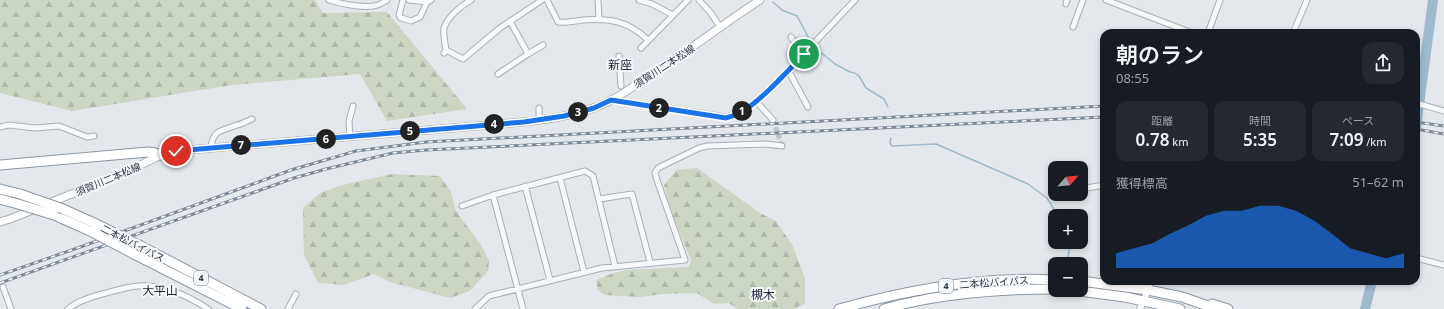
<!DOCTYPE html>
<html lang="ja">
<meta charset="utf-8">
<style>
:root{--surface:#171b24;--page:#242831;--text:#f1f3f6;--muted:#9ea1a6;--accent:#1a73e8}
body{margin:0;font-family:"Noto Sans","Noto Sans JP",sans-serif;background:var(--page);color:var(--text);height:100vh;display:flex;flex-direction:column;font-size:15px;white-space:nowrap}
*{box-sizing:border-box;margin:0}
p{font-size:13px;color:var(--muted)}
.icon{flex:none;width:22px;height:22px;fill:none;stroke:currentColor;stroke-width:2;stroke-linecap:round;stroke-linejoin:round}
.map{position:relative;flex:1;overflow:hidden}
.side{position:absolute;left:1100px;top:29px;width:320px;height:256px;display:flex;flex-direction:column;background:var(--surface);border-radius:12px;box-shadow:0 2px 6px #0003}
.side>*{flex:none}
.needle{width:26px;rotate:63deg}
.controls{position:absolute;left:1048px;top:161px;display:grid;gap:8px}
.controls a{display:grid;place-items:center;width:40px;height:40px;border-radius:8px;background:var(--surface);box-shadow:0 2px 6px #0003;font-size:20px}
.pin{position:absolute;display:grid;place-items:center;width:34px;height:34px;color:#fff;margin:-17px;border:2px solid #fff;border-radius:50%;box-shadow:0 1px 4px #0007}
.km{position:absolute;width:20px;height:20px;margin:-10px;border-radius:50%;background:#222;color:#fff;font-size:11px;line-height:20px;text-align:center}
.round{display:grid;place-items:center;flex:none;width:42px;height:42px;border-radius:12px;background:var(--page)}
.summary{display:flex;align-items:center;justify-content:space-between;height:68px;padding:0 16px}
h1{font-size:22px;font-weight:600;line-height:30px}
.stats{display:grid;grid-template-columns:repeat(3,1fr);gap:6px;height:68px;padding:4px 16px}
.stats div{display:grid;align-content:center;border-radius:10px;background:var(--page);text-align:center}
.stats b{font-size:17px;font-weight:600}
.stats small{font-size:11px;font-weight:400}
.stats p{font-size:11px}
.chart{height:112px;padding:8px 16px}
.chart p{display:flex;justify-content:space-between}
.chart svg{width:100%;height:72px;margin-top:4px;fill:var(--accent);opacity:.7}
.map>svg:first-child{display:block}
</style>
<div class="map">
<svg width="1444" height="309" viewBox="0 0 1444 309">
<defs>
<pattern id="forest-firs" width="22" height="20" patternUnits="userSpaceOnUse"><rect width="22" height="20" fill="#cbd6c5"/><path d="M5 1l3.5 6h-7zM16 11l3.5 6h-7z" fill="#aeb8ab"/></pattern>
</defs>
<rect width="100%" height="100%" fill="#e4e8ec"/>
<path fill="url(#forest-firs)" d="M0,0H315L323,13L387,12L467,109L387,121L360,74L232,85L72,111L0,93Z
M697,168L760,213L776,221L793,246L805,279V303L794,309H737L729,303L714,304L697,293L663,294L640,297L605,295L598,290L596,280L613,273L627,270L689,267L691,260L674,219L664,185L677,170Z
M392,174L440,176L451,192L456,211L481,245L489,261L488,271L470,291L450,298L390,282L374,274L344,285L318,283L304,255L303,208L320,193L342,185Z"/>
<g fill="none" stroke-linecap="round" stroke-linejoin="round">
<path stroke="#9fbacc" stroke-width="1.5" d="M773,2L782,10L797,16L813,46L835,64L850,72L855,73L859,76L866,88L884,99L888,107
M891,138L890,143L892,146L936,144L1028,184L1047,198L1058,216
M1067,264L1070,242"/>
<path stroke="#9fbacc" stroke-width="10" d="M1416,127L1433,0
M1365,309L1372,281"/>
<path stroke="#bfc5cb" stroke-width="5" stroke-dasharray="5 2.5" stroke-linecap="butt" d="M773,120L781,143"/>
<defs>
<path id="minor" d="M329,0C342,4 366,9 378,5C381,4 385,1 387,0
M403,0L399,15L401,18L411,21L420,17L427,2
M409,0L427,2L431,0
M547,0L558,22C566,23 574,21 583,20C610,18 628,21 648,40
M598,0L599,19
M639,0L652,4L673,15
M699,0L710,12L721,28
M1106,0L1192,33
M1066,4L1067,0
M510,21L528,54
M1073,27L1083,0
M1208,33L1220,0
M1293,33L1307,0
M791,37L811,66
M641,48L688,0
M446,50L463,59L500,28L542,0
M444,53L446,50C445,43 443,34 444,28C447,17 462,5 471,0
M619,56L621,86
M788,70L808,107
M498,74L528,54L543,45
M611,100L726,117L738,114L756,101L778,81L855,0
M756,101L773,120
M1416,103L1444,111
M539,120V108
M0,127L9,125L35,128L59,126L87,137L94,136
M350,137L349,121L353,106
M211,147C213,129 223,131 237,125C242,124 247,121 252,119
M560,178L584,272
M525,186L550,280
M1081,189L1104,185
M599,199L632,194L650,262
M462,206L493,195
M1416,258L1444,265
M3,287L11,309
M1148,290L1151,281
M68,309C77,301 91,297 102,294C114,291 126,287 138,286C162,284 189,296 208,309
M288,309L296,294
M475,309L489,296L497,294L602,268L685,260L656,177L655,173L658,168L699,148L707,146L766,144L782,146
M523,309L493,195L585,171L593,176L615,266"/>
<path id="tertiary" d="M1140,309L1148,290"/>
<path id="secondary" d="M47,204L128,171L161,155L176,151L524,122C548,119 571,116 593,108C614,101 631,88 649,76C687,52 723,24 760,0
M0,222L10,219L35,209"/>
<path id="trunk" d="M0,165L148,152L155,153L161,155
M0,189L20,194
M0,199L18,204
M63,209L92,222
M54,215L90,231
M141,246L261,309
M134,254L242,309
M1081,281L1148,290L1182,297L1217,309
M1072,290L1125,297L1180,309
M1212,304L1228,309
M839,309C910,289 982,276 1055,280
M884,309C940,293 997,289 1055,289"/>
</defs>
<use href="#minor" stroke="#a9afb7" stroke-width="7"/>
<use href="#tertiary" stroke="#a9afb7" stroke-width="8"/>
<use href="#secondary" stroke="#a9afb7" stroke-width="9"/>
<use href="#trunk" stroke="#8b97a3" stroke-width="11"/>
<use href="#minor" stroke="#f7f8fa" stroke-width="5"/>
<use href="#tertiary" stroke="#f7f8fa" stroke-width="6"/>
<use href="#secondary" stroke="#fff" stroke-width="7"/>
<use href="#trunk" stroke="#fff" stroke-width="9"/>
<defs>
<path id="rail" d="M1416,122L1444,126
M1416,129L1444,134
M0,275L86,245L291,170L356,151L426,142L1104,106
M0,283L294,178L326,169L393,153L426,150L1104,117"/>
</defs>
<use href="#rail" stroke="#7d8996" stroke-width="3"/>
<use href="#rail" stroke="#f4f7f9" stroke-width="1.5" stroke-dasharray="4.5" stroke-linecap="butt"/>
<defs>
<path id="trunk-bridge" d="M20,194L63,209
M18,204L54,215
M92,222L141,246
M90,231L134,254"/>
</defs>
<use href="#trunk-bridge" stroke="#8b97a3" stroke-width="11" stroke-linecap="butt"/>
<use href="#trunk-bridge" stroke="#fff" stroke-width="9"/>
</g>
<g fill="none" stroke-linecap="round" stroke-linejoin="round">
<defs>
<path id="route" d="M176,151L524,122L564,116L594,108L611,100L726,118C730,116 735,116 738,114C759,103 787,72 804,54"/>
</defs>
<use href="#route" stroke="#fff" stroke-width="8"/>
<use href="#route" stroke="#1a73e8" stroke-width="5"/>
</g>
<g text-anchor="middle" stroke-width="4" stroke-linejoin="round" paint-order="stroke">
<g fill="#f4f7f9" stroke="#67717b" stroke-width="1">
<rect x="194" y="271" width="14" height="14" rx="3"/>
<rect x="939" y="279" width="14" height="14" rx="3"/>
</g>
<g font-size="9" font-weight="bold" fill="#2b3745">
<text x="201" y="281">4</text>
<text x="946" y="289">4</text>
</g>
<g font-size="10" fill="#2b3745" stroke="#f4f7f9">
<text transform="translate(664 66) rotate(-33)" y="4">須賀川二本松線</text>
<text transform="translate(108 179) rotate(-23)" y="4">須賀川二本松線</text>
<text transform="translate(133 243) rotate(27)" y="4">二本松バイパス</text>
<text transform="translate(994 282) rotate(-4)" y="4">二本松バイパス</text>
</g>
<g font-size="12" fill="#1d2836" stroke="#f4f7f9">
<text x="620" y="69">新座</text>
<text x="160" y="295">大平山</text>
<text x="763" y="299">槻木</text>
</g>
</g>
</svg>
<div class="controls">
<a><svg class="needle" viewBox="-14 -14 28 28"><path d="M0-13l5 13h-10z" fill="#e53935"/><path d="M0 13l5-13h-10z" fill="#9ea1a6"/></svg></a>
<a>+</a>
<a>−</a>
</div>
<div class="pin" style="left:804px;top:54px;background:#1e9e55"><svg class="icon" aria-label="arrive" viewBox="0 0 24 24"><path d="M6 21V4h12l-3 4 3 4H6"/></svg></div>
<div class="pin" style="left:176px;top:151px;background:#d93025"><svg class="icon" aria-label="check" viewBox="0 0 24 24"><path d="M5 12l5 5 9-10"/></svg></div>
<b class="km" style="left:742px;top:111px">1</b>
<b class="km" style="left:659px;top:108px">2</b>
<b class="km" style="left:578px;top:112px">3</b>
<b class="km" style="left:494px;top:124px">4</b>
<b class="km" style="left:410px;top:131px">5</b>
<b class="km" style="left:326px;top:139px">6</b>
<b class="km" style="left:241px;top:145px">7</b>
<section class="side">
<div class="summary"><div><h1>朝のラン</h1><p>08:55</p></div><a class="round"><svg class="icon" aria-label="share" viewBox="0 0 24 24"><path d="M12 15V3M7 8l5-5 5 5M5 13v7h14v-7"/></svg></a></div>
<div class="stats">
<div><p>距離</p><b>0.78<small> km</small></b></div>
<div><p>時間</p><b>5:35</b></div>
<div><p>ペース</p><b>7:09<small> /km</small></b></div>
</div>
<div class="chart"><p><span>獲得標高</span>51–62 m</p>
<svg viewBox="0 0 160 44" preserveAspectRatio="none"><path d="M0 44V35L10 32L20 29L30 23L40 18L50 12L60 9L70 9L80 6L90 6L100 9L110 15L120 23L130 32L140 35L150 38L160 35V44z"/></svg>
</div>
</section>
</div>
